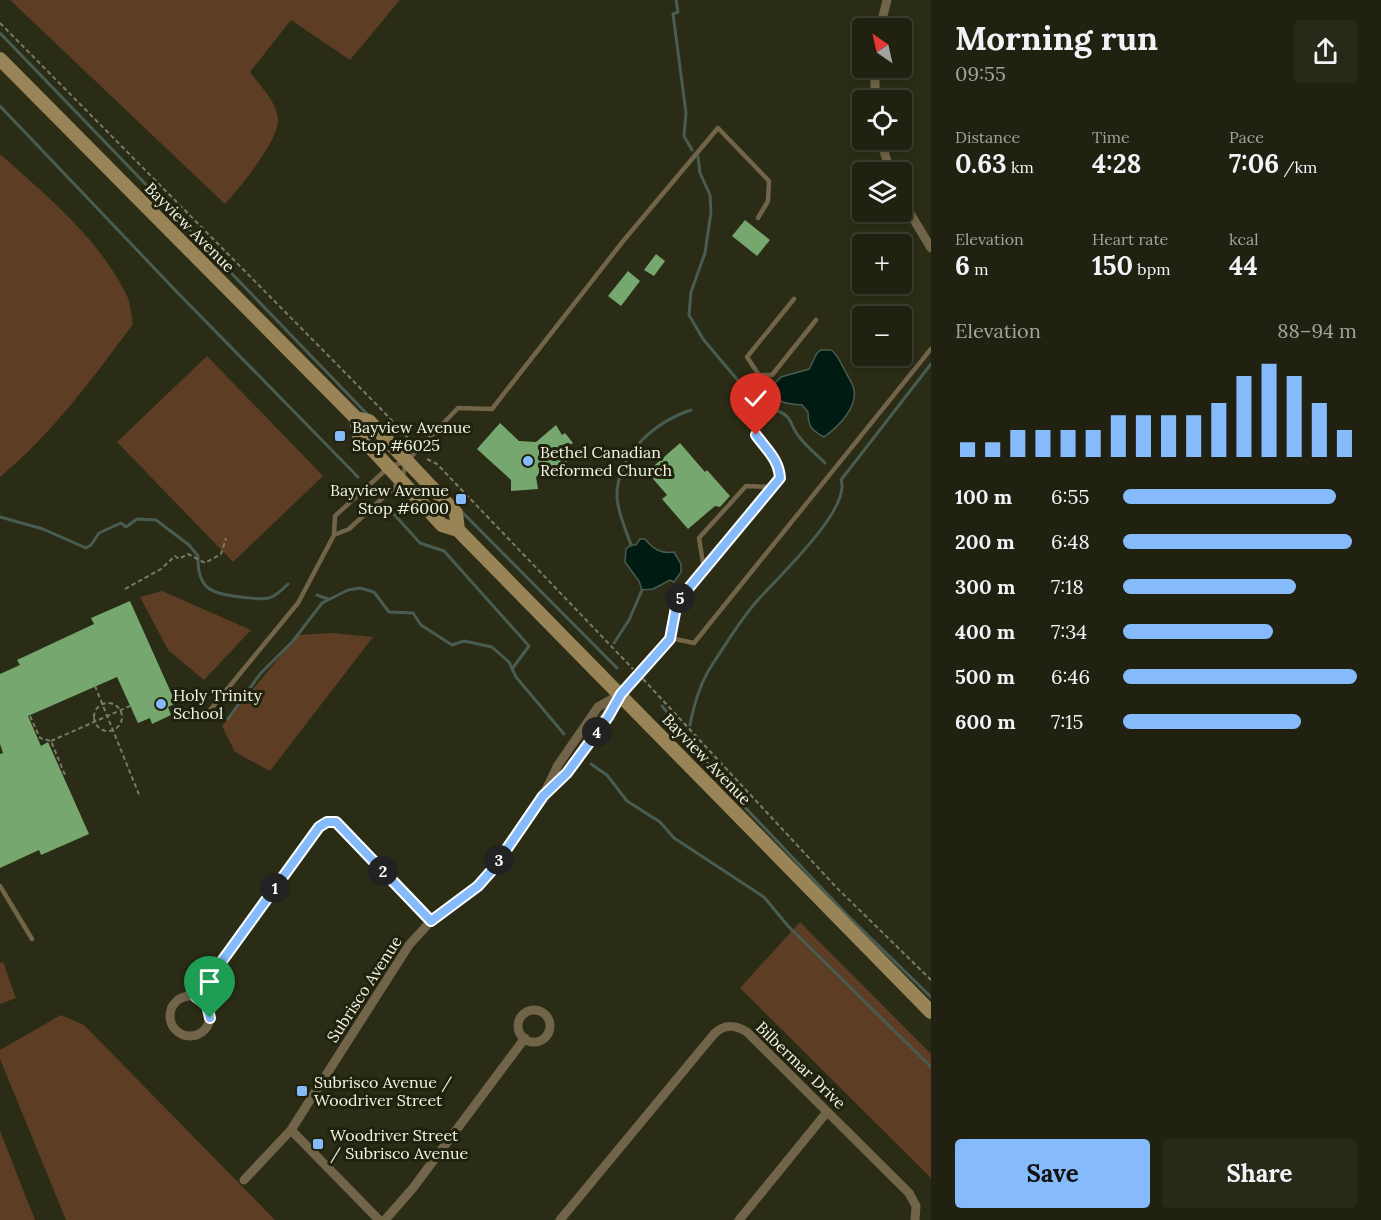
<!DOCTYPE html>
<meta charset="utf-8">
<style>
:root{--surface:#202110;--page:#282919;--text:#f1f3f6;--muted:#a2a39f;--line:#3d3e30;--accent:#85bbfb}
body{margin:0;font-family:Lora,serif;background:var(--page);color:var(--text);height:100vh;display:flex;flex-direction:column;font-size:22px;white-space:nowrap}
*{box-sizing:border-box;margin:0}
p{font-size:20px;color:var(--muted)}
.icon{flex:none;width:33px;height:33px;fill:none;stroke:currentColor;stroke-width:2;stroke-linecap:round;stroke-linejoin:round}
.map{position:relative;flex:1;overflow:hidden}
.drawer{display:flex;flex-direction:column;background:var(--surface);width:450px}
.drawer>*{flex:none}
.needle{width:39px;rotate:326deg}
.controls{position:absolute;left:852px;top:18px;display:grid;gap:12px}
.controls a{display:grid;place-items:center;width:60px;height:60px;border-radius:6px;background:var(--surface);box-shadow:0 3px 9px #0003,0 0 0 2px var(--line);font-size:30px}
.pin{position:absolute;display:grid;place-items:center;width:51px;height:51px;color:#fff;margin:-62px -26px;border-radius:50% 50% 50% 0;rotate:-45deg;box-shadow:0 0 6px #0007}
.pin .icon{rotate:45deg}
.km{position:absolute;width:30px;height:30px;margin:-15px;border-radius:50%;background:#222;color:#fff;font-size:16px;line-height:30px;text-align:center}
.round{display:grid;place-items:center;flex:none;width:63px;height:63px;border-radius:6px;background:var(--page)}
.head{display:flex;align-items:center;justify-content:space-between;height:102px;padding:0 24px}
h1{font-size:33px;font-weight:700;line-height:45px}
.stats{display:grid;grid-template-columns:repeat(3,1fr);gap:9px;height:102px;padding:6px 24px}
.stats div{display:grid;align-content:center}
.stats b{font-size:26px;font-weight:700}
.stats small{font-size:16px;font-weight:400}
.stats p{font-size:16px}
.chart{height:168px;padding:12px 24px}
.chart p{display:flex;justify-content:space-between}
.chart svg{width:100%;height:108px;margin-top:6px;stroke:var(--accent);stroke-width:6}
.primary-button{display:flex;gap:12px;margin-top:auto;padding:12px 24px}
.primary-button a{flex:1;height:69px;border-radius:6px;background:var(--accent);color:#111;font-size:24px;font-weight:700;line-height:69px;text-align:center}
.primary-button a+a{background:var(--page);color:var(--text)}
ul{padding:0 24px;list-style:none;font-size:20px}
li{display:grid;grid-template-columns:96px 72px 1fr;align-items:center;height:45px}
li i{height:15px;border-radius:8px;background:var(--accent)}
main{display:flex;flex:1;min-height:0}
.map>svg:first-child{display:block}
</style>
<main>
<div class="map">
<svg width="931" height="1220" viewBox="0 0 931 1220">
<rect width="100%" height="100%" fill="#2a2c16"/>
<path fill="#5d3d24" d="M10,0H400L350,60L291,20L250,72C260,86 278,103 278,121C278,141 239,189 225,204Z
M0,154C47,196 99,238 127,296C131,304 131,315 133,324C93,378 52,434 0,477Z
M207,356L323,476L233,562L117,442Z
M162,591L251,630L204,680L168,650L140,597Z
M332,633L373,637L270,771L235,752L222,726L298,635Z
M800,922L931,1054V1178L740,988Z
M3,962L16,998L0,1004V963Z
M61,1015L84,1025L275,1220H66L0,1059V1050Z
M0,1131L35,1220H0Z"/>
<path fill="#001b12" stroke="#495c52" stroke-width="1.5" d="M821,350H831C838,355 840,362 844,369C847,375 851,381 853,386C860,406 838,427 824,437C811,430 808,426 808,412L802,405C788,404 774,404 772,386L781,377L809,369L817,353Z
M640,539H645C653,549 661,554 674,552L681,564V572L674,582L670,580L653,589L642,590L639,581L625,562L626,549L631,545H636Z"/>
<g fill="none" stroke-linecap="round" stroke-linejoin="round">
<path stroke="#495c52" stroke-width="3" d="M676,0L678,12L673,14L686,113L684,136L692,150
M0,33L369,416
M0,106L176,291L358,477
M698,157L700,173L710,195L711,212L705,253L691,292L689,315L703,339L751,396
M768,390L772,391
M772,409C795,415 788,425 801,439C808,448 817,455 825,463
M391,511L420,543L444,551L529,646L512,669
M462,512L617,668
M0,517L43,529L86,548L91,545L99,533L121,523L126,527L137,519L156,520L189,545L198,556C197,589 211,594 241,597C250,598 260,600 269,598C276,596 283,589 288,584
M631,545C626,530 617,511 617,496C617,454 655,422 691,410
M317,595L328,599
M614,643L629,620L642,590
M662,706L739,801L847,915L931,997
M228,719L260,674L293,641L322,603L348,590L360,588L374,592L389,612L413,613L421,625L452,645L464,641L492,647L509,662L516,677L564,734
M690,725C694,704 700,683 712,665C726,644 740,620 757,601C775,580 852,509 841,480L931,364
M591,764L607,775L627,801L660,822L674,838L764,897L788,926L931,1067"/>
</g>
<path fill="#75a76e" d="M745,220L770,240L757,256L732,236Z
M656,254L665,261L654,276L644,270Z
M628,271L640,281L621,306L608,296Z
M500,423L519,441L536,442L556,425L562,435L565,433L573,443L568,446L574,454L558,470L546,469L536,477L538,489L511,491V480L477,449Z
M680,443L705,472L707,470L730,496L720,507L715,506L688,529L662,499L667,495L647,472Z
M130,601L173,697L174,704L168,707L171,715L152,724L150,718L138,723L117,677L28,716L41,746L48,742L89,834L41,855L39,850L0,868V754L3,753L0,744V674L20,665L17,660L94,624L91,618Z"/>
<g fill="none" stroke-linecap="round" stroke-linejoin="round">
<path stroke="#797b69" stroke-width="2" stroke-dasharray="4.5 3" stroke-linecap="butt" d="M0,23L380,408L410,440
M427,459L437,464L633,669
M125,589L161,569L175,556L179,559L188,554L205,563L221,554L226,538
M643,679L836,887L931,980
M95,686L140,797
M94 717a14 14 0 1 1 28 0a14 14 0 1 1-28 0Z
M30,716L40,738L51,741L65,775
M51,741L130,706"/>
<path stroke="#716448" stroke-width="4.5" d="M759,375H772L816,320
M334,535L349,529L401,481L407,461L458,408L492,409L624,240L718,128L769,181L768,201L758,218
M704,569L699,538L746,486L773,487
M670,638L677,602L780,479C779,460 767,450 756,435L759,375L747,357L794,299
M622,693L670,638L694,643L931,349
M206,715L298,603L334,535L335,516L389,467L404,462
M0,886L32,939"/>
<path stroke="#716448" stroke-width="9" d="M880,28L887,0
M875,68V100
M881,140L890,172
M902,200L931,248
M549,791L567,773L619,696
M170 1016a20 20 0 1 1 40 0a20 20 0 1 1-40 0Z
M196,997L319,827L327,822H336L431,921
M518 1026a16 16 0 1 1 32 0a16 16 0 1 1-32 0Z
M291,1130L379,1220
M244,1180L291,1130L409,945L431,921L478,886L493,869L543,796L558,765L598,707L621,694
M385,1220L413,1188L525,1038
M560,1220L714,1034C724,1024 734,1024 747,1032L909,1193L916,1206L915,1220
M739,1220L827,1112"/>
<path stroke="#998457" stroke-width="14" d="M0,59L356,418L369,421L456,513L458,530
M356,418L359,435L442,525L458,530L931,1012"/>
</g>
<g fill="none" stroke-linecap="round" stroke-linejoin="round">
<defs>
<path id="route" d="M210,1018L207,1005L196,997L319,827L327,822H336L431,921L478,886L493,869L543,796L567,773L608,717L621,694L670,639L677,602L780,478C779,460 767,450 756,435"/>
</defs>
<use href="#route" stroke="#fff" stroke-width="12"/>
<use href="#route" stroke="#85bbfb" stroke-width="8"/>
</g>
<g fill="#85bbfb" stroke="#20220d" stroke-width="2">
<rect x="334" y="430" width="12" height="12" rx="3"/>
<circle cx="528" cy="461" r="6"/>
<rect x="455" y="493" width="12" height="12" rx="3"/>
<circle cx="161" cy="704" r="6"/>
<rect x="296" y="1085" width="12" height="12" rx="3"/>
<rect x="312" y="1138" width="12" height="12" rx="3"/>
</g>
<g text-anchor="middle" stroke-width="6" stroke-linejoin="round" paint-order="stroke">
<g font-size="16" fill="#f2f4e6" stroke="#20220d">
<text transform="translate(190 227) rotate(45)" y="6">Bayview Avenue</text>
<text transform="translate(707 759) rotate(46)" y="6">Bayview Avenue</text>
<text transform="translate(364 989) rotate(-57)" y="6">Subrisco Avenue</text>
<text transform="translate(801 1065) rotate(44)" y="6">Bilbermar Drive</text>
</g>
<g font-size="16" fill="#f2f4e6" stroke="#20220d" text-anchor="start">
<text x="352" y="433">Bayview Avenue<tspan x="352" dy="18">Stop #6025</tspan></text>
<text x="540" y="458">Bethel Canadian<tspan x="540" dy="18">Reformed Church</tspan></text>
<text x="449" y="496" text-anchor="end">Bayview Avenue<tspan x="449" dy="18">Stop #6000</tspan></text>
<text x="173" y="701">Holy Trinity<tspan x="173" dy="18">School</tspan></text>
<text x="314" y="1088">Subrisco Avenue /<tspan x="314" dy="18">Woodriver Street</tspan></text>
<text x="330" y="1141">Woodriver Street<tspan x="330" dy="18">/ Subrisco Avenue</tspan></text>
</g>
</g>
</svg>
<div class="controls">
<a><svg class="needle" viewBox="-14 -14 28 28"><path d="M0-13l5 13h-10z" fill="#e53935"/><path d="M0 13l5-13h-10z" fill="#a2a39f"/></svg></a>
<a><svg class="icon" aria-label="locate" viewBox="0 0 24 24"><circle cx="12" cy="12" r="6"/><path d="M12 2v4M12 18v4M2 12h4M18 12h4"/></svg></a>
<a><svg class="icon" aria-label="layers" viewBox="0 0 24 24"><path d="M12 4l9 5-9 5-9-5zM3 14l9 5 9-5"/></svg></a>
<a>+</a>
<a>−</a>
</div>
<div class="pin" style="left:210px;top:1018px;background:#1e9e55"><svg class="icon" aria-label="arrive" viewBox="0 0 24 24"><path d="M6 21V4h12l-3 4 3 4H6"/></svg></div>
<div class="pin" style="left:756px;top:435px;background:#d93025"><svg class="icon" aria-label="check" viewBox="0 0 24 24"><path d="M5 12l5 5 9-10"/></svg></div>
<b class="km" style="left:275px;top:888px">1</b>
<b class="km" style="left:383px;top:871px">2</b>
<b class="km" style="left:499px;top:860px">3</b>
<b class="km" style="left:597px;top:732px">4</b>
<b class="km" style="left:680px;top:598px">5</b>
</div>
<section class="drawer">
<div class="head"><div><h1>Morning run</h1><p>09:55</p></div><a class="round"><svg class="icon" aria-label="share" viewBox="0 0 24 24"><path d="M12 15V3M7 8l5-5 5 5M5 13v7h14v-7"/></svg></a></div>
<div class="stats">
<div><p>Distance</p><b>0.63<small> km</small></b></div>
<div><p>Time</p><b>4:28</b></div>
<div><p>Pace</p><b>7:06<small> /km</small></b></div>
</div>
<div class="stats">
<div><p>Elevation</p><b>6<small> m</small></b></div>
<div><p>Heart rate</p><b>150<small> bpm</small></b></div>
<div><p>kcal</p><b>44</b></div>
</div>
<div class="chart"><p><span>Elevation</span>88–94 m</p>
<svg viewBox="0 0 160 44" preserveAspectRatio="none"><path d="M5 44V38M15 44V38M25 44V33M35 44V33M45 44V33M55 44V33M65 44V27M75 44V27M85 44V27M95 44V27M105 44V22M115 44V11M125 44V6M135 44V11M145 44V22M155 44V33"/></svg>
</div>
<ul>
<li><b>100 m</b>6:55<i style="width:91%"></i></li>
<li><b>200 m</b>6:48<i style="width:98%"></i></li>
<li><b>300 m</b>7:18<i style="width:74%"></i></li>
<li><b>400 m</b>7:34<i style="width:64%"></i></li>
<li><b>500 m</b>6:46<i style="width:100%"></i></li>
<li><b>600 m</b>7:15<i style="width:76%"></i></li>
</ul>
<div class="primary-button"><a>Save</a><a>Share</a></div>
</section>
</main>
